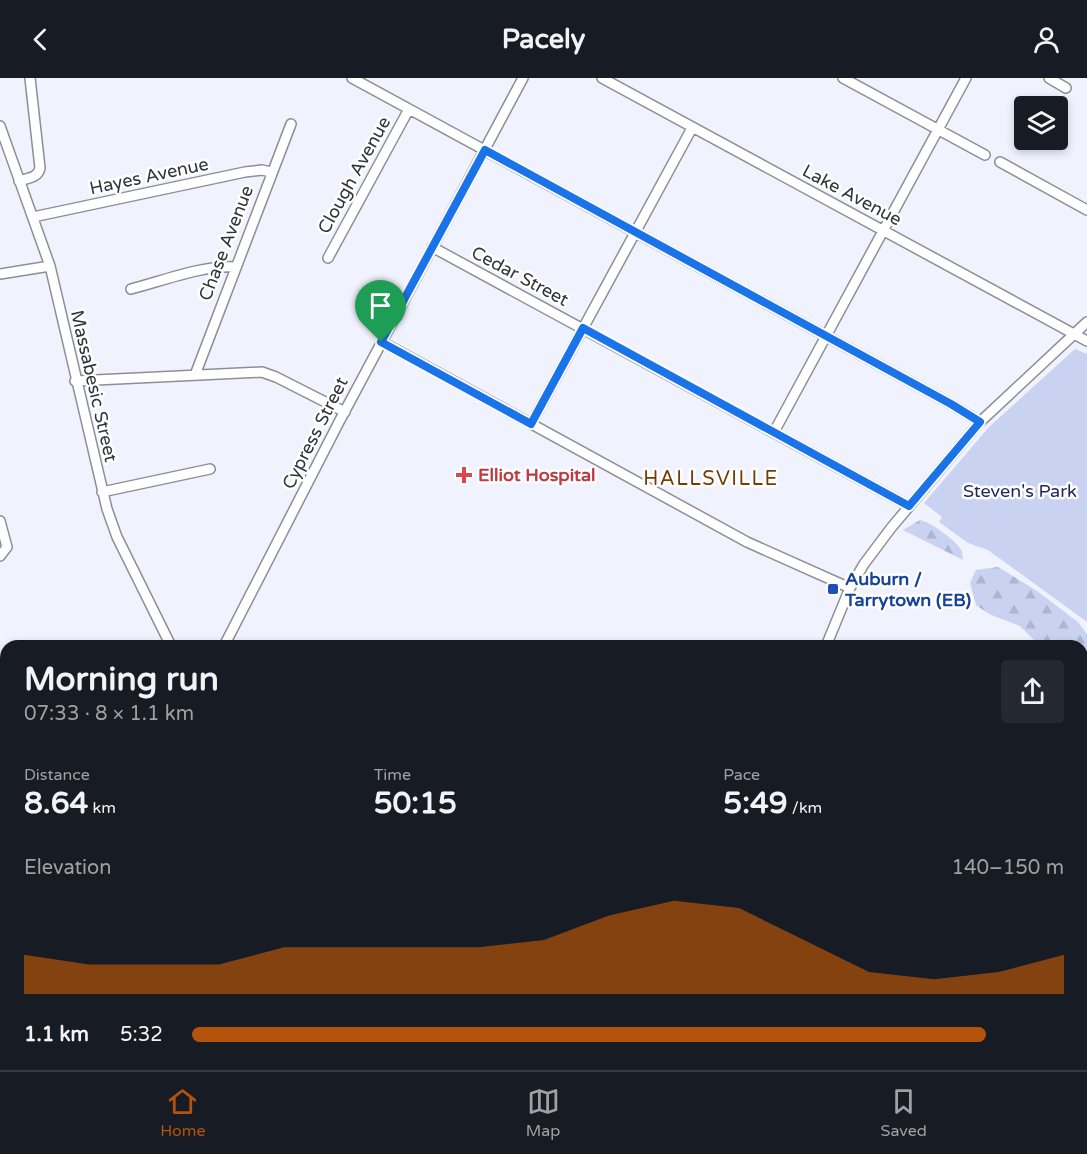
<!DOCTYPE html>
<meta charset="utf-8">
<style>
:root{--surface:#171b24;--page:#242831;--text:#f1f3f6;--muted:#9ea1a6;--line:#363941;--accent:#b45309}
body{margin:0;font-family:"Varela Round",sans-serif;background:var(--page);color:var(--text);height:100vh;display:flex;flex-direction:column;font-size:22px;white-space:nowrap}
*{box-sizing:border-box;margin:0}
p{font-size:20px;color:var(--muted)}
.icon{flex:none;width:33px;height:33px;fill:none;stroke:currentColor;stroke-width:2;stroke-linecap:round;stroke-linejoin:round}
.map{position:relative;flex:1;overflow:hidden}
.sheet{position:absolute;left:0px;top:562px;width:1088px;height:430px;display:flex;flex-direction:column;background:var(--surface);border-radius:18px 18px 0 0;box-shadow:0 3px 9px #0003}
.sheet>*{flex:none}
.controls{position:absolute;left:1014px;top:18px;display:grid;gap:12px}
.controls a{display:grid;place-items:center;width:54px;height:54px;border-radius:6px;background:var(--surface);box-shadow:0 3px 9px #0003;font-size:30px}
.pin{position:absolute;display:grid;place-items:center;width:51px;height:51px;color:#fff;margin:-62px -26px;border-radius:50% 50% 50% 0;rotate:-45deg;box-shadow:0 0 6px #0007}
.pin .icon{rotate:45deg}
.round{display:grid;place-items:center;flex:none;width:63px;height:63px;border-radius:6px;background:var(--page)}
.overview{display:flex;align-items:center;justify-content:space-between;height:102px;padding:0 24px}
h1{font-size:33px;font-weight:700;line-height:45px}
.stats{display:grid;grid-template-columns:repeat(3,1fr);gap:9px;height:102px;padding:6px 24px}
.stats div{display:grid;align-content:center}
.stats b{font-size:30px;font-weight:700}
.stats small{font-size:16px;font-weight:400}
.stats p{font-size:16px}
.chart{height:168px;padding:12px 24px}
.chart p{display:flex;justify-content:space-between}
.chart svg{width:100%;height:108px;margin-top:6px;fill:var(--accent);opacity:.7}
ul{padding:0 24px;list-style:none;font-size:20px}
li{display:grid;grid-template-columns:96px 72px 1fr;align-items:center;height:45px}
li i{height:15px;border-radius:8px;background:var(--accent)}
header{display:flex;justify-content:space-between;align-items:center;height:78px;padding:0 24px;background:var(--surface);font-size:27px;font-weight:700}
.menu{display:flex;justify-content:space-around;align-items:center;height:84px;border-top:2px solid var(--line);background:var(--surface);font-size:16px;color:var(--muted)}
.menu a{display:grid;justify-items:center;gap:3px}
.menu .active{color:var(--accent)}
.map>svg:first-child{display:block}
</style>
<header><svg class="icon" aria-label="back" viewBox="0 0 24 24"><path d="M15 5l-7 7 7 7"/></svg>Pacely<svg class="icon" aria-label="person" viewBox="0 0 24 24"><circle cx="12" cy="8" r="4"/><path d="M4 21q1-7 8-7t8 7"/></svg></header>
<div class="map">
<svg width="1087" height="992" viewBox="0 0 1087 992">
<defs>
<pattern id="forest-firs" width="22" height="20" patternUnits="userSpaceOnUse" patternTransform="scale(1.5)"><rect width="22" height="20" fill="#c9d2f1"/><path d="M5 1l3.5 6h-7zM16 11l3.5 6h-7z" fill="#adb5cf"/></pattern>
</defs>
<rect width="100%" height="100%" fill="#f0f3fd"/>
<path fill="url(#forest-firs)" d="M920,442C929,443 957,463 961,472C963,475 962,479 963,482L903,452Z
M998,489L1037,513L1078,544L1087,556V636L1082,649V568H1040L1020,548L989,536L976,527L970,505L976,492Z
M791,987H840L839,992H787Z"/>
<path fill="#c9d2f1" d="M1075,271L1087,276V544L988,472L968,465L939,444L942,439L924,425L989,349Z"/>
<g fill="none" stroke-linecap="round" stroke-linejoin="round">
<defs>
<path id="minor" d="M352,0L951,326L980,344
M602,0L1087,263
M843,0L985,77
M1049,0L1066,10
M0,48L50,188L107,431L117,459L171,568
M1000,84L1087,132
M19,103C28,100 38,100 40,90L30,0
M33,139L245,94L262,92L271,94
M432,169L909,428
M328,180L409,31
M0,196L50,188
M131,211C162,203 203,187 235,189
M382,264L747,464L850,510
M195,297L291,46
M75,303L262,294L276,299L345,334
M531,346L692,50
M774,354L966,0
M102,414L210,391
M0,443L7,469L0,478
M224,568L339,344L523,0
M826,568L850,510L864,486L891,450L980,344L1087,244
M4,672L6,673
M1082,739L1087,741
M0,982L6,971
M556,987L559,992
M91,992L93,987
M213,992L215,987
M699,992L700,987"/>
<path id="major" d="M1082,671L1087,660
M0,764L6,767
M406,987L415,992
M955,992L957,987"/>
</defs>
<use href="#minor" stroke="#8c8f97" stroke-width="12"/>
<use href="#major" stroke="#d2d2d3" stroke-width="15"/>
<use href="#minor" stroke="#fff" stroke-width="9"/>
<use href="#major" stroke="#f1ad92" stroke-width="12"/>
</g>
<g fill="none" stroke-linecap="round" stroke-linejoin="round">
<defs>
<path id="route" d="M485,72L951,326L980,344L909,428L583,250L531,346L381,264Z"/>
</defs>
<use href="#route" stroke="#fff" stroke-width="12"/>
<use href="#route" stroke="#1a73e8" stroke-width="8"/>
</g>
<path fill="#e0444e" stroke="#fff" stroke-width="2" d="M461 388h6v6h6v6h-6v6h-6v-6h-6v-6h6z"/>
<rect fill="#1a4fb4" stroke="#fff" stroke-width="2" x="827" y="505" width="12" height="12" rx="3"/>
<g text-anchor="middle" stroke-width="5" stroke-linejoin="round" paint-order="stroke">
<g font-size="18" fill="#333438" stroke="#fff">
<text transform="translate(354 97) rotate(-61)" y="6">Clough Avenue</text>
<text transform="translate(149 98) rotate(-12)" y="6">Hayes Avenue</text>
<text transform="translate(852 117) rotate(28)" y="6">Lake Avenue</text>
<text transform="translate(226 165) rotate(-69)" y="6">Chase Avenue</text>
<text transform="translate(520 198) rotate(28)" y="6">Cedar Street</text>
<text transform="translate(94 308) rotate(77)" y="6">Massabesic Street</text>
<text transform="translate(315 355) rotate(-63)" y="6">Cypress Street</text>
</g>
<g font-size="18" font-weight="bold" fill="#be3a42" stroke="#fff" text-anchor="start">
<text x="478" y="403">Elliot Hospital</text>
</g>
<g font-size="18" fill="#1d265f" stroke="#fff">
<text x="1020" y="419">Steven's Park</text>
</g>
<g font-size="18" font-weight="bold" fill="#164399" stroke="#fff" text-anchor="start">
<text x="845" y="507">Auburn /<tspan x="845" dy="21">Tarrytown (EB)</tspan></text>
</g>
<g font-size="20" letter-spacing="1.5" fill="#753c05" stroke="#fff">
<text x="711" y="407">HALLSVILLE</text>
</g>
</g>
</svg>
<div class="controls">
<a><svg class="icon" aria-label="layers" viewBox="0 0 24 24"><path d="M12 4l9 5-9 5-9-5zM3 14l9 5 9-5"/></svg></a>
</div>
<div class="pin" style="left:381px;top:264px;background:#1e9e55"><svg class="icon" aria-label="arrive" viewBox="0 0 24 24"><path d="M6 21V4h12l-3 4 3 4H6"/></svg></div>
<section class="sheet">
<div class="overview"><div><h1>Morning run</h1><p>07:33 · 8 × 1.1 km</p></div><a class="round"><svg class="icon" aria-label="share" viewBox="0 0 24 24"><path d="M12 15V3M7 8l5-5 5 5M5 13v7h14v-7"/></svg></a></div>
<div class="stats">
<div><p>Distance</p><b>8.64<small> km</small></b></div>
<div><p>Time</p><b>50:15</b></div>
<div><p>Pace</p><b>5:49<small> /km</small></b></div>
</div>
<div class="chart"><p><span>Elevation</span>140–150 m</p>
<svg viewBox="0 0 160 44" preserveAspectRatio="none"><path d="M0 44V28L10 32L20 32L30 32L40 25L50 25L60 25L70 25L80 22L90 12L100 6L110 9L120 22L130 35L140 38L150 35L160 28V44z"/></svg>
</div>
<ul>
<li><b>1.1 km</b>5:32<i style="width:91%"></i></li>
</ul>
</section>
</div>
<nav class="menu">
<a class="active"><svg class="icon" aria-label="home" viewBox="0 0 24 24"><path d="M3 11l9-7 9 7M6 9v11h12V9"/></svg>Home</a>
<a><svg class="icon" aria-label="map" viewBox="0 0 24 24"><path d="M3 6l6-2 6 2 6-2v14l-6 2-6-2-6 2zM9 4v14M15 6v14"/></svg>Map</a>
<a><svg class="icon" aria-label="saved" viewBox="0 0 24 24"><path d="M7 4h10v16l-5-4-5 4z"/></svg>Saved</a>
</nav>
